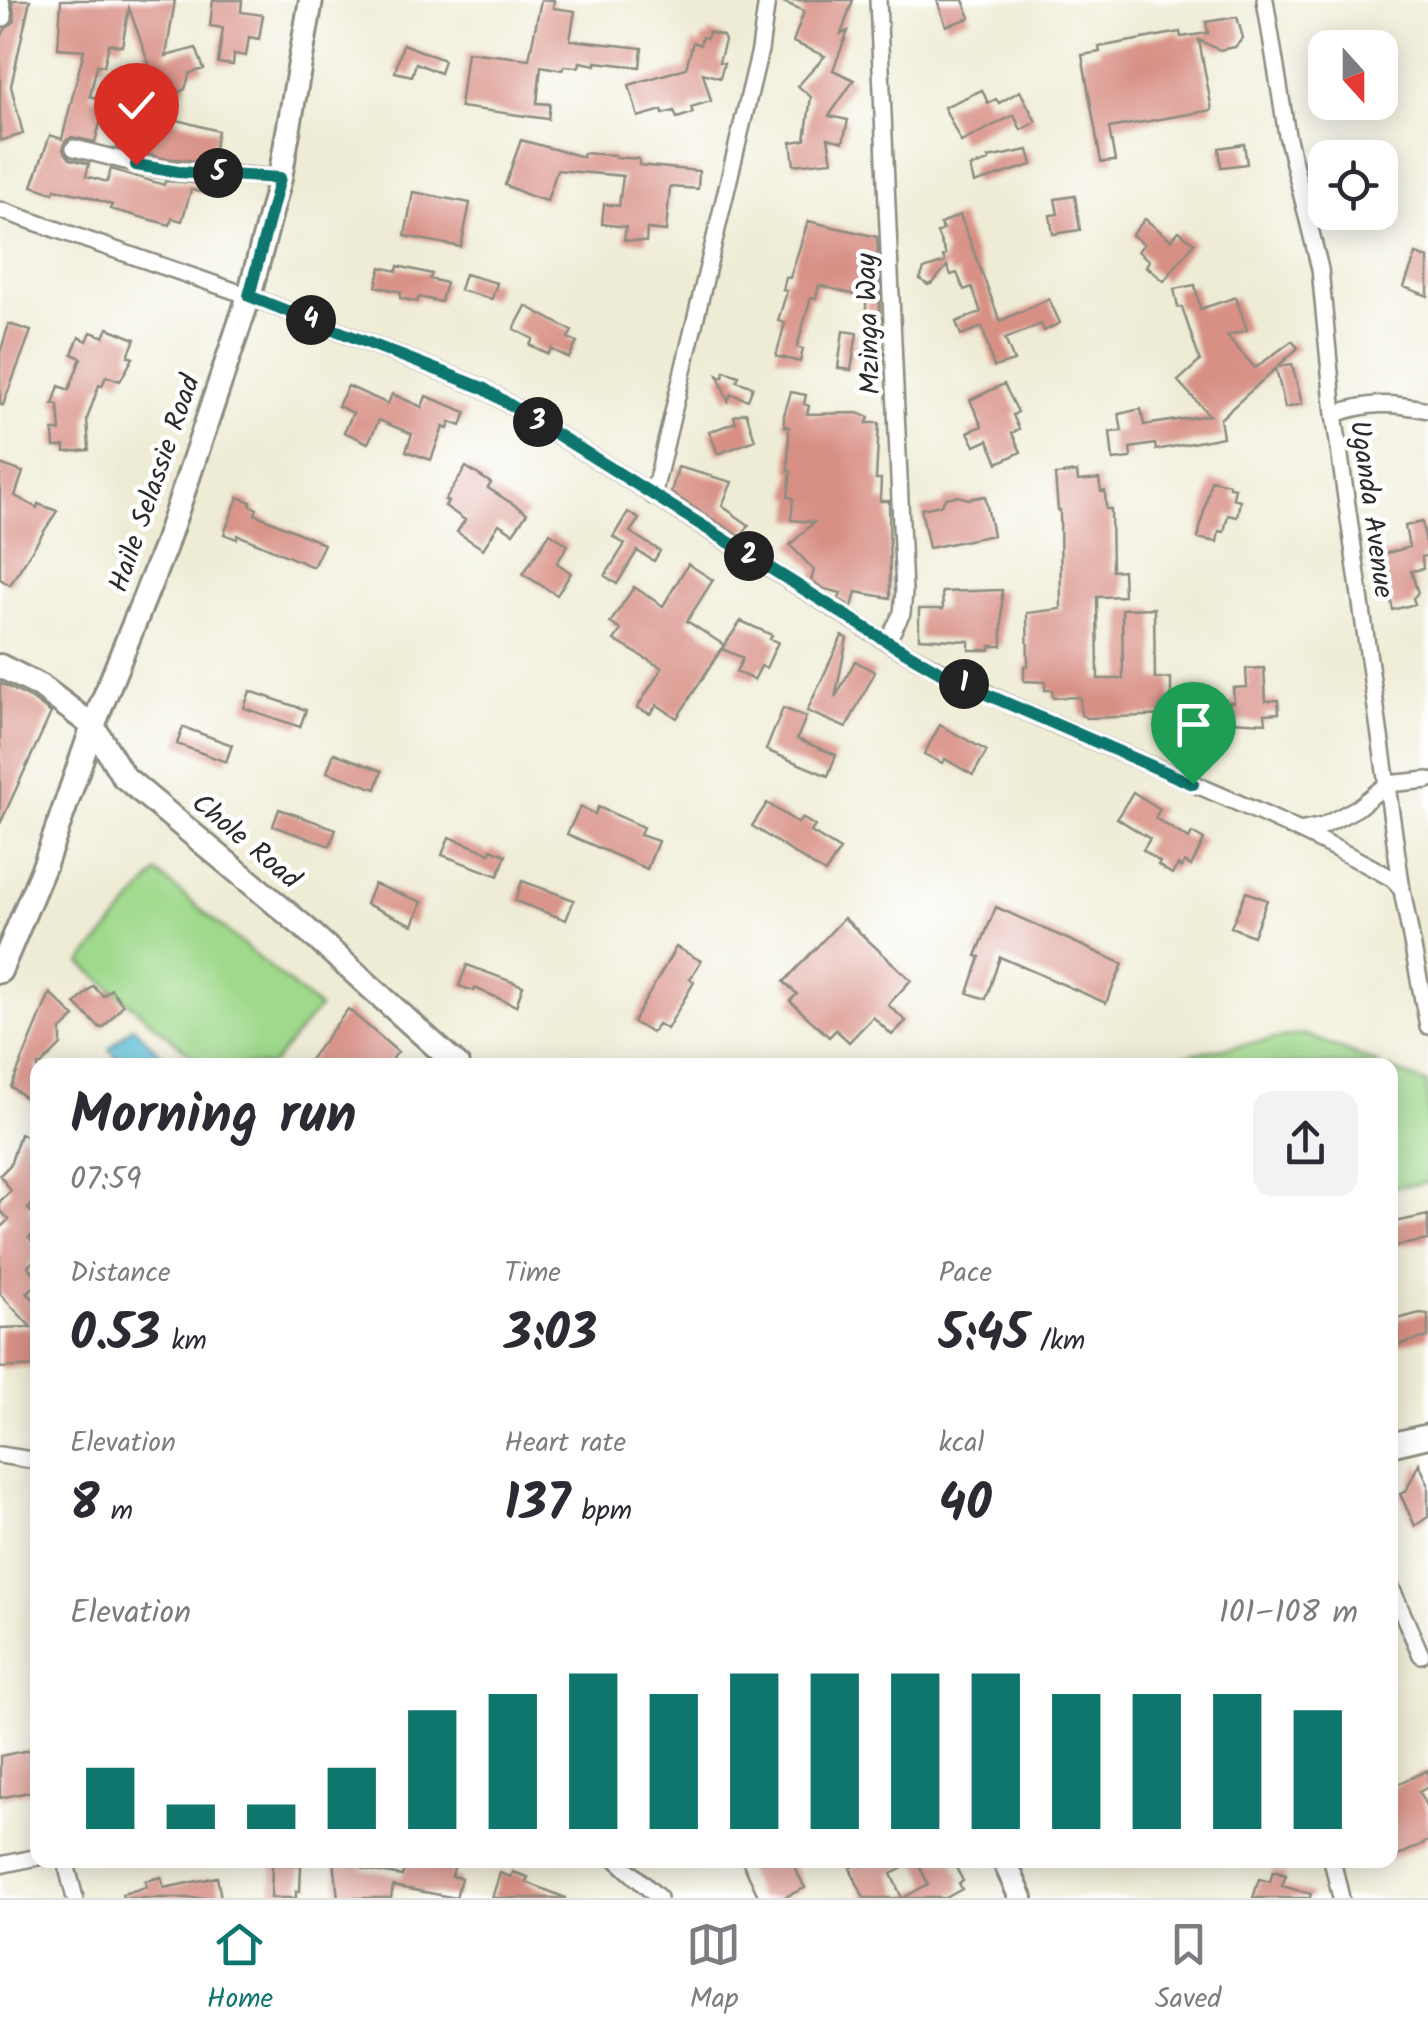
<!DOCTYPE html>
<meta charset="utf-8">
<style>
:root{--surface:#fff;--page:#f2f2f3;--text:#2b2b33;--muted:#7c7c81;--line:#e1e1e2;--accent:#0f766e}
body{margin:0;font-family:Kalam,sans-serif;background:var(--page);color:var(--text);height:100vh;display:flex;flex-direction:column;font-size:38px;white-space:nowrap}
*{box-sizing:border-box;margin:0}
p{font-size:32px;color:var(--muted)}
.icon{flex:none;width:55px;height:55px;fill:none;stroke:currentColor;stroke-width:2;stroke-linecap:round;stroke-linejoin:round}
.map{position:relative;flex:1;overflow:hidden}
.sheet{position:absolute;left:30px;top:1058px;width:1368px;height:810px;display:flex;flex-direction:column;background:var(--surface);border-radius:20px;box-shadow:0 5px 25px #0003}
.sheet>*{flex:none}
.needle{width:65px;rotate:159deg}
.fabs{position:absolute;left:1308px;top:30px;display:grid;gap:20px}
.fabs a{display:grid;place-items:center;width:90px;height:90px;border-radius:20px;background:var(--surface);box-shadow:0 5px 25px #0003;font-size:50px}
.pin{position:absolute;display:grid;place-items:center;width:85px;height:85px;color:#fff;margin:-102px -42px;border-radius:50% 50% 50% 0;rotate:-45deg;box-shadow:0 0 10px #0007}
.pin .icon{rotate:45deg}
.km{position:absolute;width:50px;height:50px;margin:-25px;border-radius:50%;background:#222;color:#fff;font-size:28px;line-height:50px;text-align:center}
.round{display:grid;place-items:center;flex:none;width:105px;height:105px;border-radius:20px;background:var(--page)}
.headline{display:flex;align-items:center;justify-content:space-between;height:170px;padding:0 40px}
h1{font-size:55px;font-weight:600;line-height:75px}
.metrics{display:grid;grid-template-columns:repeat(3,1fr);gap:15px;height:170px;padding:10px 40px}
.metrics div{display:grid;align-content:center}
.metrics b{font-size:50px;font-weight:600}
.metrics small{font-size:28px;font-weight:400}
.metrics p{font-size:28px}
.chart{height:280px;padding:20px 40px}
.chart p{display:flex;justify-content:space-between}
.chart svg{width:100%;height:180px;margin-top:10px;stroke:var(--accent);stroke-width:6}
.dock{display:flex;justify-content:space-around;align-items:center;height:140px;border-top:2px solid var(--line);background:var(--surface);font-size:28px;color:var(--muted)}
.dock a{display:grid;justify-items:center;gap:5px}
.dock .on{color:var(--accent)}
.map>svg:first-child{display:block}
</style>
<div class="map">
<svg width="1428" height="1898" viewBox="0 0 1428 1898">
<rect width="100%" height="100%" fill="#fff"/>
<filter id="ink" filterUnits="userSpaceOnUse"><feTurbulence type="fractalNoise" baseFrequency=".01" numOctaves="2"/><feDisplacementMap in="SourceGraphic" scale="20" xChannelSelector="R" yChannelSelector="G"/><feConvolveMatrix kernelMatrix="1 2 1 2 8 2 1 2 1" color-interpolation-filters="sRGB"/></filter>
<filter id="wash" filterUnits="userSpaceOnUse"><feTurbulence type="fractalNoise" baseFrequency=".0048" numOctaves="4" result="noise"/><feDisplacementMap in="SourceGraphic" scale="40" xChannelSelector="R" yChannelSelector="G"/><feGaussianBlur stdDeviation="2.25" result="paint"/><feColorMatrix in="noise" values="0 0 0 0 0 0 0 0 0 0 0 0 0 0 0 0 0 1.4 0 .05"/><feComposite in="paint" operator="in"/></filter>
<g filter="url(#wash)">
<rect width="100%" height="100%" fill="#efecd6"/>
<path fill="#9fd98b" stroke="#65825b" stroke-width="2.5" d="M157,873L319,1008L271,1065H203L81,963Z
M1304,1034L1381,1065H1169L1168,1058Z
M1390,1069L1428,1084V1183L1390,1187Z"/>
<path fill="#5bc1d9" stroke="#437682" stroke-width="2.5" d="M133,1026L171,1065H124L109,1049Z"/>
<g id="blocks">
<path fill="#d89085" d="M12,0H30L11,86L23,134L0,141V40L5,29L15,21Z
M61,0H175L166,56L196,48L204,69L190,73L185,89L156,103L148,84L155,81L129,8L122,46L109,44L104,66L97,65L90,96L106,100L95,142L72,137L65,141L63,150L70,159L89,164L86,176L107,182L111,169L164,185L165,181L207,184L205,193L191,190L182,221L172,218L170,225L110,209L112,205L87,196L55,189L53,193L32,186L50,135L62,139L84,50L58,48Z
M213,0H242L241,12L263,15L259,39L249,37L246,56L234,54L233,65L218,63L223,28L210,26Z
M541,0H554L553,8L575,11L570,40L642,48L640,67L596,62V65L580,62L579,67L564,66L563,70L541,66L537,103L550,104L548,119L460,107L467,52L529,59Z
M779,0H853L841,34L848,31L833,70L854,80L829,116L848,120L843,142L828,138L832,161L794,165L791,142L805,140L811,97L798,86L825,56L793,42L804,11Z
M937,0H963L970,18L946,26Z
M1237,17L1243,38L1235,47L1219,50L1199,40L1212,110L1109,128L1115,161L1101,162L1082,55L1100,52L1099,47L1180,32L1181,37L1208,33L1206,22Z
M709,32L723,36L725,41L719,62L724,63L720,78L703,73L711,101L691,107L693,113L677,118L674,111L663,114L662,110L638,117L629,85L686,68L693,42L700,45L702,37L707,38Z
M403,44L444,60L440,73L416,63L412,76L395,72Z
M982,90L988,103L996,99L999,103L1020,91L1036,122L1021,130L1014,115L961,142L944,107Z
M129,107L218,131L211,162L162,158L117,147Z
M521,140L583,157V153L615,155V157L639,159V165L699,171L698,189L670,187L666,231L647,229L646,242L624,240L626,227L602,224L604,204L619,206L623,176L557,170L547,201L530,196L505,185Z
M1244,144L1247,164L1221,167L1219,148Z
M1028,150L1032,165L974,183L970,167L989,161L988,158Z
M413,192L470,203L461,247L405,236Z
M1075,196L1080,230L1053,234L1050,215L1058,214L1055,199Z
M960,215L1000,321L1049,299L1060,323L1044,331L1041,324L1005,339L1014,361L994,367L982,327L961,335L956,322L981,312L972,287L964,290L957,273L951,275L947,266L933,283L928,285L920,279L924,269L945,262L943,256L946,255L937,233L943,230L940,224Z
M1145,219L1171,240L1179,231L1194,243L1164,281L1146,266L1150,261L1138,251L1144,244L1132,235Z
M808,221L877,237L878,251L870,280H879L880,327H866V298L819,285L816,298L811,297L797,347L803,349L800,362L776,356L785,323L778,321L787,291L783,290L786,277L790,278Z
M1416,254L1428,258V296L1404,287Z
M398,266L432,274L430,279L446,283L441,302L419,297L417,302L400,298L401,292L376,286L381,267L397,271Z
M465,274L497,283L492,299L460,290Z
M1195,285L1200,309L1236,297L1247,330L1227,336L1255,368L1292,341L1298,348L1277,367L1292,364L1302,404L1285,408L1276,368L1220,419L1223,437L1156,450L1155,444L1130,448L1131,458L1113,460L1110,432L1122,431L1119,414L1141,409L1144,425L1209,415L1178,381L1200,361L1182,307H1178L1174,289Z
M526,306L572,331L568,338L577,342L569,358L551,349L548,354L530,345L533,339L514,329Z
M9,324L31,331L3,405H0V353Z
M108,328L135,339L128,356L133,358L120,381L106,376L102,386L99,385L87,419L89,450L65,452V446L54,447L53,431H60L58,405L53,404L59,386L69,390L81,358L72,354L79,337L87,341L91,332L104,337Z
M843,331L857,333L851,370L838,368Z
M724,371L739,376L737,381L753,387L748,400L731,394L728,401L718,375L723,377Z
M1004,384L1018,412L1013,415L1019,429L1012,433L1021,452L998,463L988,440L975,446L968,432L982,426L970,400Z
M348,386L388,404L392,394L422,407L426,396L466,412L461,426L450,422L448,429L443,427L431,460L406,451L412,434L379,420L368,443L344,432L353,413L338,406Z
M791,392L806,395L804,404L809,406L807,414L857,413L869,417L867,423H879L876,479H881L880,501H889L890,598L856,592L852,607L839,599L841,593L825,589L811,581L814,570L790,545L814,522L791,520L793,498L788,497L791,471H788L789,427L784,426V415Z
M746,412L755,440L718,454L709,432L736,422L734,416Z
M0,464L23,472L15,496L37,508L38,504L57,511L10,585L0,579Z
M466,467L491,483L488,488L527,513L513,533L499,524L483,549L457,532L465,520L445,506L448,501L445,500Z
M678,467L732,482L722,506L749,525L741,537L671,493Z
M1077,472L1078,481L1099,479L1101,492L1105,491L1106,509H1111L1112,571L1123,570L1124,596L1097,597L1098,679H1123L1122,609L1154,608L1155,679L1171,678V715L1087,718L1081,715L1080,697L1053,698L1052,690H1045V682L1024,681V666H1028L1027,613L1061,609L1060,510H1058L1055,475Z
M1211,480L1229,484V487L1235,488L1233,498L1240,500L1237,517L1228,515L1224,532L1219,531L1217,542L1198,538Z
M957,496L969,499L985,496L993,535L929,548L921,509L941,505L946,498Z
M238,497L251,502L250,505L257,509L255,514L324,544L313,567L238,535L237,539L224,534Z
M628,512L639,519L630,532L660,551L654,561L637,551L617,584L605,576L625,544L613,537Z
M1422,522L1428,555L1422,557L1423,569L1411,571L1418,593L1413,598L1415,604L1393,610L1381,555L1409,547L1405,526Z
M550,533L568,545L557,563L571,573L557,595L523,574Z
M688,564L713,580L687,621L724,645L677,718L657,705L650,714L637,708L662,668L614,640L621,630L610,623L634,587L663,606Z
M1002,590V646H990V650H969V641L919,638V609H943L942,592Z
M741,621L772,635L770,639L778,642L766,668L761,666L754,680L736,672L743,658L722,649Z
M842,636L847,638L835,698L855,661L875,672L846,728L807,711Z
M1264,668L1266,701L1278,700L1279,713L1265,714L1266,723L1230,721L1229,702H1234L1233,688L1247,687L1246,669Z
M0,683L32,699L51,713L0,824Z
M250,691L306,710L300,727L244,708Z
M783,708L806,717L797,739L836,755L828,776L766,750Z
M940,725L987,751L973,775L945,759L942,763L924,754Z
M183,727L232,745L226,762L177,744Z
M334,753L382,771L376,789L327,772Z
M1133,792L1160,809L1155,818L1189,839L1192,833L1204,840L1191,866L1185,862L1181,868L1178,865L1172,874L1158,865L1160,862L1143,850L1150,839L1117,818Z
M767,803L798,823L802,818L815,826L811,832L840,850L825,873L752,826Z
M580,807L595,814L598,807L643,827L640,835L658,841L647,869L567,834Z
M279,809L336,829L330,846L273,826Z
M449,837L490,853L491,849L506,855L498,876L442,855Z
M522,881L574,900L566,920L515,901Z
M374,884L422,902L413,925L366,904Z
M1246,892L1267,900L1253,936L1231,927Z
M996,907L1123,964L1106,1003L1000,957L986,999L968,993L980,957L976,956Z
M844,918L911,980L888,1005L906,1021L892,1035L873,1017L849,1042L836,1030L829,1037L790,1001L797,994L784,982Z
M676,947L701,961L690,979L694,982L667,1029L658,1024L652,1033L633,1022Z
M467,965L523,986L516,1006L475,988L474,991L459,986Z
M93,986L103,996L111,989L123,1005L103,1028L99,1027L75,1004Z
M50,993L75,1017L61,1030V1045L41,1065H38V1107L11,1087Z
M348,1009L398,1052L387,1065H306Z
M20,1134L38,1139V1199L28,1209L38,1218V1229L29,1238L38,1249V1257L28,1266L38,1277V1283L27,1293L38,1303V1366L0,1368V1328L31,1327L0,1294V1228L9,1219L0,1211V1201L11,1191L0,1175L10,1165Z
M1428,1215V1240L1390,1247V1223Z
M1420,1313L1428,1314V1337L1390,1347V1321Z
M1419,1463L1428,1484V1517L1415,1526L1400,1494L1406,1491Z
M38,1748V1790L0,1798V1756Z
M1428,1770V1787L1419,1792L1428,1810V1841L1390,1860V1788Z
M334,1860H352V1865H363V1869L402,1876L407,1863L436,1865L437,1860H456L452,1876L461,1878L456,1898L393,1886L391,1898H338Z
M741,1860H791L805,1888L783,1898H759Z
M866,1860H952L963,1881L959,1883L962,1889L946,1898H903L928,1884L917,1861L891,1874L902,1898H864L850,1868Z
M272,1864L301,1865L300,1891H296V1898H271Z
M1273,1871L1286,1875L1282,1886L1311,1894L1310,1898H1253L1259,1879L1270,1882Z
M513,1872L528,1877L526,1882L566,1898H492L500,1873L511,1877Z
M161,1877L164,1888L217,1877L221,1898H123L122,1894L146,1887L145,1881Z"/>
</g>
</g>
<g filter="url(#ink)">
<use href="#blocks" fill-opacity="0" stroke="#8d8c80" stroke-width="2.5"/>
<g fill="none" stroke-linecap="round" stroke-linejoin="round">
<defs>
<path id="street" d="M1,0L4,18
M878,0L904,592L902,613L887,642
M1265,0L1287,135L1320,269L1334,414L1402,890L1428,1026
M74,148L157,169L280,178
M0,210L249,296L483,388L887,642C1049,734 1231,788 1393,879L1402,890
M1334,414C1371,402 1390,402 1428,410
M653,496L760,50L767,0
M1299,831L1323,826L1357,808L1387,784L1428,780
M0,1455L38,1461
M1390,1585L1421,1655
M65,1860L75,1898
M617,1860L659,1898
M1332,1860L1341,1898
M0,1865L38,1857"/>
<path id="secondary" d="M0,666L40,686L93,726L123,776L304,927L457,1065
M0,971L45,864L93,726L164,549L249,296L280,178L311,0
M1390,1445L1428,1436
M1004,1860L1021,1898"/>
</defs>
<use href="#street" stroke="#8d8c80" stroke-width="20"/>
<use href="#secondary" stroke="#8d8c80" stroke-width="28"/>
<use href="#street" stroke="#fff" stroke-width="15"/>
<use href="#secondary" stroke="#fff" stroke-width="22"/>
</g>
</g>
<g fill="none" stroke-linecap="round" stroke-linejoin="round" filter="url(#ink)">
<defs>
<path id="route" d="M136,165L178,172L280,178L249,296L483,388L888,642L956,681L1193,784"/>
</defs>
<use href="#route" stroke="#fff" stroke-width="20"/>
<use href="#route" stroke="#0f766e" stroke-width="12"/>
</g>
<g text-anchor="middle" stroke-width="9" stroke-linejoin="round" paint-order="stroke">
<g font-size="28" fill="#2b2b2b" stroke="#fff">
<text transform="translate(867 324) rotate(-92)" y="10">Mzinga Way</text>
<text transform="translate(153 483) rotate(-71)" y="10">Haile Selassie Road</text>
<text transform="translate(1373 509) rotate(82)" y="10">Uganda Avenue</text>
<text transform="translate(247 840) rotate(40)" y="10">Chole Road</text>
</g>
</g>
</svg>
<div class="fabs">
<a><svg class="needle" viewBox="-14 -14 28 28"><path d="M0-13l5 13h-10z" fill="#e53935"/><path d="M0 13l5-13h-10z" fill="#7c7c81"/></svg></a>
<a><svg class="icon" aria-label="locate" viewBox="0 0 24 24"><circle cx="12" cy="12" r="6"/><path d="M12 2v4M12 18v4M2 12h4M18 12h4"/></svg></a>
</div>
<div class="pin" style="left:1193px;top:784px;background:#1e9e55"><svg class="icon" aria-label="arrive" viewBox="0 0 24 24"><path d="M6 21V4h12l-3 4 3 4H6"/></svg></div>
<div class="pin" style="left:136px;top:165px;background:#d93025"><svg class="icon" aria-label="check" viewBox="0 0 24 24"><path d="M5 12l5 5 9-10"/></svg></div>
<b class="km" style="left:964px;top:684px">1</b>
<b class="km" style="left:749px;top:556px">2</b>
<b class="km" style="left:538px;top:422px">3</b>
<b class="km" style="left:311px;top:320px">4</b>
<b class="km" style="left:218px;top:173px">5</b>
<section class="sheet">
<div class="headline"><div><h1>Morning run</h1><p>07:59</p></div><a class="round"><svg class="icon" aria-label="share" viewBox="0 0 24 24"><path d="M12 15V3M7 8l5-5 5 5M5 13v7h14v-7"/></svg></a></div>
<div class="metrics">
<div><p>Distance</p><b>0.53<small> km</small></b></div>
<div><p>Time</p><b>3:03</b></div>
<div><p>Pace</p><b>5:45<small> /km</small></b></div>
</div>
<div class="metrics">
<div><p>Elevation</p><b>8<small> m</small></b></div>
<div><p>Heart rate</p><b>137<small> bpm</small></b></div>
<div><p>kcal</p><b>40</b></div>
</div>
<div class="chart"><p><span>Elevation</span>101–108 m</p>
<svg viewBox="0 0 160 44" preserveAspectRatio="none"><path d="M5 44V29M15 44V38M25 44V38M35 44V29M45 44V15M55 44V11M65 44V6M75 44V11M85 44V6M95 44V6M105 44V6M115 44V6M125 44V11M135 44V11M145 44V11M155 44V15"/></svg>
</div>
</section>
</div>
<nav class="dock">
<a class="on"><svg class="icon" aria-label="home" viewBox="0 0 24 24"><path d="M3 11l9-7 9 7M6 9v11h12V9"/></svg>Home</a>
<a><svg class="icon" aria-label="map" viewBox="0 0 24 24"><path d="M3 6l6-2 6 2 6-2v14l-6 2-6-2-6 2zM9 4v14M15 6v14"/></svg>Map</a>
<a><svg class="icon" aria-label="saved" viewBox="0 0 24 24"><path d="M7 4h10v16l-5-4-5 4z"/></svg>Saved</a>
</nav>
